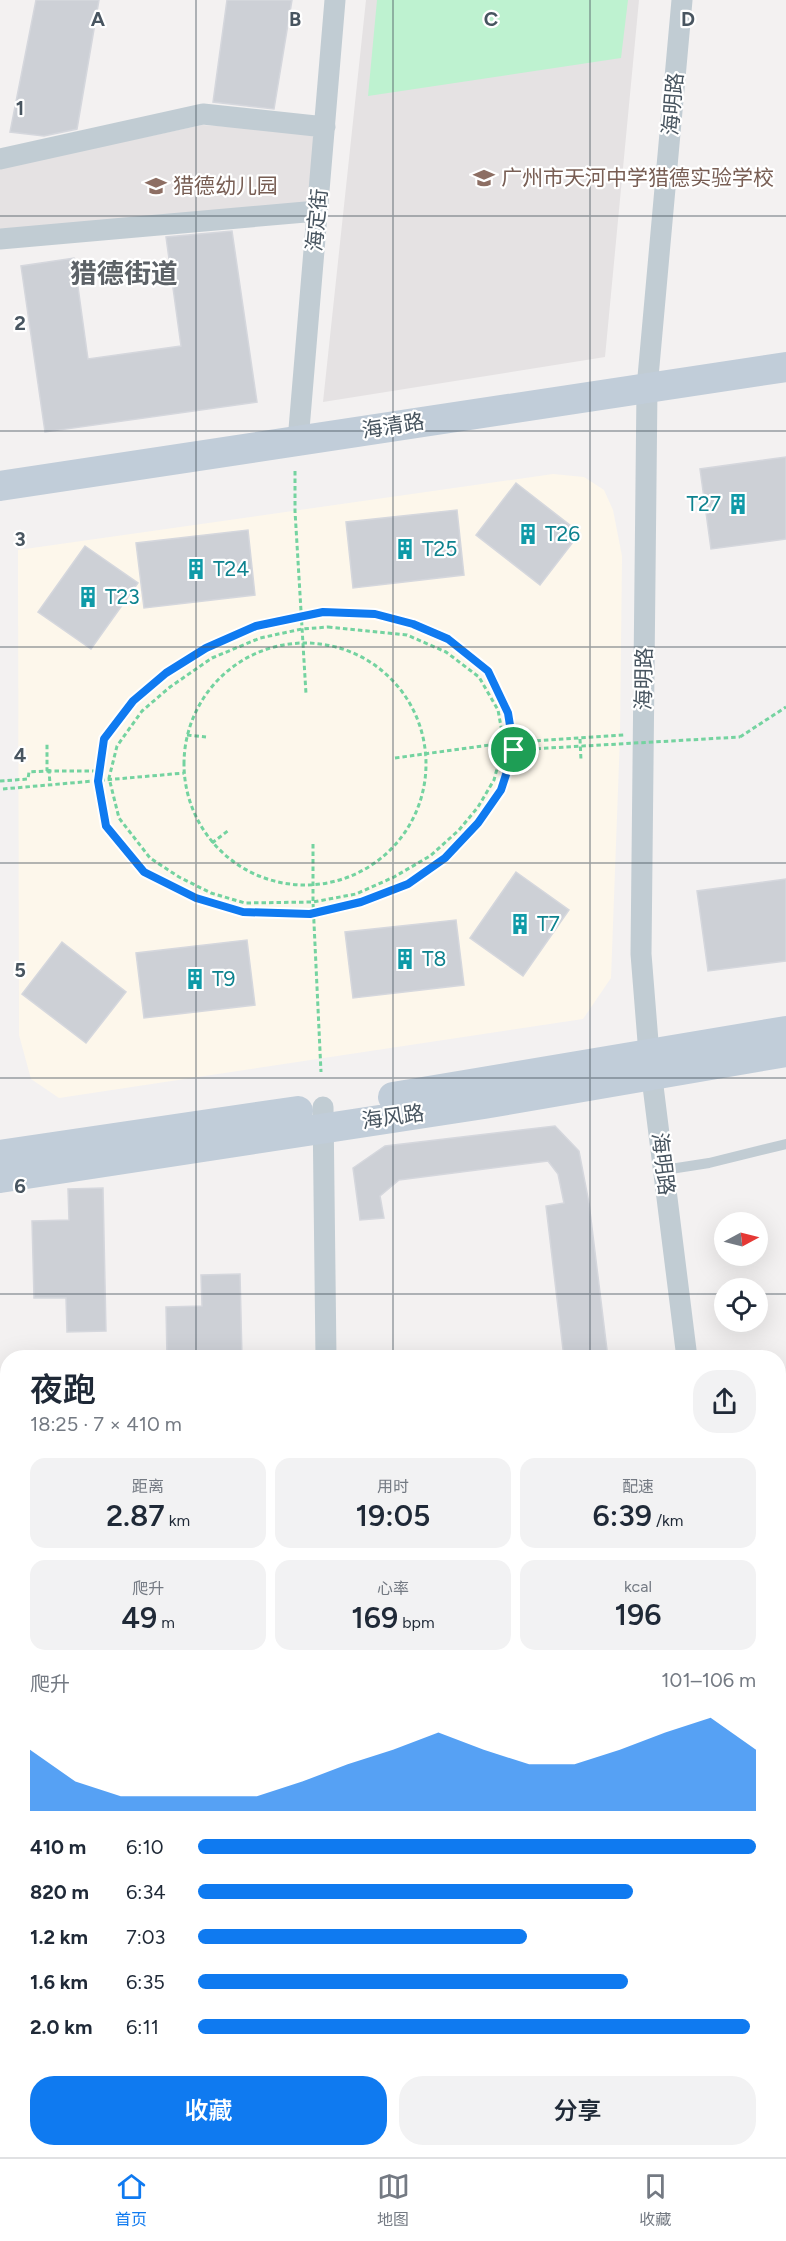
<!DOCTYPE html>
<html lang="zh">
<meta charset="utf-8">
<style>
:root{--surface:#fff;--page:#f2f2f3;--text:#1f2937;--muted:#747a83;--line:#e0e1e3;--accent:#0f7af0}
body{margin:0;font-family:Figtree,"Noto Sans SC",sans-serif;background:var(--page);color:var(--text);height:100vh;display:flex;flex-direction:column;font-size:22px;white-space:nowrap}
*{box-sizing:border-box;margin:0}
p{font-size:20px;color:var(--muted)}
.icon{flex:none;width:33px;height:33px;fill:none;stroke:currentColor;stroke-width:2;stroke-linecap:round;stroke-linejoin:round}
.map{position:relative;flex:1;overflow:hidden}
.details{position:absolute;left:0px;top:1350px;width:786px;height:807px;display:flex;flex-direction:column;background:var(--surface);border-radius:24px 24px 0 0;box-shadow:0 6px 24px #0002}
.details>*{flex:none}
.needle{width:39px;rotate:83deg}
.fabs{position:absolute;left:714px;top:1212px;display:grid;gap:12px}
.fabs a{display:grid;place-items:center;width:54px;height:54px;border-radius:50%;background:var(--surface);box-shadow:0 6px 24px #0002;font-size:30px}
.pin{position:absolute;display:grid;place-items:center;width:51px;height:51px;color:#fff;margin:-26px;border:3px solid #fff;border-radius:50%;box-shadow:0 2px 6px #0007}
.round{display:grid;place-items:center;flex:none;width:63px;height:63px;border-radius:24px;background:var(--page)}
.headline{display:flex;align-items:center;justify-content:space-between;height:102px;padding:0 30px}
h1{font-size:33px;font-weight:600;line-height:45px}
.metrics{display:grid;grid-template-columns:repeat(3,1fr);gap:9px;height:102px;padding:6px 30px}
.metrics div{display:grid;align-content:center;border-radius:15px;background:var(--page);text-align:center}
.metrics b{font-size:30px;font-weight:600}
.metrics small{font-size:16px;font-weight:400}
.metrics p{font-size:16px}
.chart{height:168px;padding:12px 30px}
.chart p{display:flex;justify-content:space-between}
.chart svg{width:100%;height:108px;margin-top:6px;fill:var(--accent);opacity:.7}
.cta{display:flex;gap:12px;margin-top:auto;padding:12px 30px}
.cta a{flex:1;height:69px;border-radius:24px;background:var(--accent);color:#fff;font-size:24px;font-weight:600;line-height:69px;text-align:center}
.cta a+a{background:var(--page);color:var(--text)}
ul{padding:0 30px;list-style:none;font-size:20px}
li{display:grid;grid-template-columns:96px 72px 1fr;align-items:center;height:45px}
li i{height:15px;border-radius:8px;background:var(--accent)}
.menu{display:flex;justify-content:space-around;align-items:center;height:84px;border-top:2px solid var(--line);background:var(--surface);font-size:16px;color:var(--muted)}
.menu a{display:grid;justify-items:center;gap:3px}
.menu .on{color:var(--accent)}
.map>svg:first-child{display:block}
</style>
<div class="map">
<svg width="786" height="2157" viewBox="0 0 786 2157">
<rect width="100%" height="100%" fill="#f3f1f1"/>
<path fill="#fdf7eb" d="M553,474L584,477L604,490L613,510L622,556L620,736L611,978L583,1019L59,1098L31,1079L19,1035L18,550Z"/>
<path fill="#e5e2e3" d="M366,0H639L605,357L323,402Z
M202,125L314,132L310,204L0,229V168Z
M786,1836V2157H773V2150H778V1837Z"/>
<path fill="#bef2d0" d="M377,0H628L621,58L368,96Z"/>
<path fill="#cdd0d6" stroke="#d5d7dd" stroke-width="1.5" d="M36,0H99L77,129L44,136L10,132Z
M227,0H292L274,109L213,102Z
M232,231L257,402L45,432L21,266L74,258L88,359L181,346L166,237Z
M786,457V539L711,549L700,469Z
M516,483L580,533L540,585L476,535Z
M457,510L464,575L353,588L346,522Z
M248,530L255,595L144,608L136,543Z
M85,546L138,583L91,649L38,612Z
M516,872L569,910L523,976L470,938Z
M786,879V961L708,971L697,891Z
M456,920L464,985L353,998L345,932Z
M247,940L255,1005L144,1018L136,953Z
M62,942L126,992L86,1043L22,994Z
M555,1126L579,1151L589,1203L608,1358H564L546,1206L564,1203L558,1174L548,1161L399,1180L380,1196L384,1218L360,1220L353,1168L385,1146Z
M103,1188L106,1331L67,1332L66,1298H34L32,1221L69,1220L68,1189Z
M240,1274L242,1358H167L166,1307L202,1306L201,1275Z"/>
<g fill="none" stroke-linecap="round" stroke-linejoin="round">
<path stroke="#74d3a0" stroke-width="3" stroke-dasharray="4.5 3" stroke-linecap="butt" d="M295,471V511L306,694
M328,627L407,635L446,652L479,677L498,710L504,743L494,780L478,807L459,830L430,856L394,877L356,894L313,902L245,903L211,893L179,877L150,858L119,818L109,778L117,746L142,711L170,687L212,658L260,638L302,629Z
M184 764a121 121 0 1 1 242 0a121 121 0 1 1-242 0Z
M187,735L206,737
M740,737L786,707
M580,739L581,760
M395,758L504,743L624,735
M49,769L50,785
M0,781L28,779L29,772L47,771V743
M3,789L184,773
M212,843L229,830
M313,844V902L321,1072"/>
<path stroke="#c1ccd3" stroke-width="10" d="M664,1170L709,1163L786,1144
M173,2157L212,2150
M547,2157L550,2150"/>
<path stroke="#c1ccd3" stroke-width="21" d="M682,0L647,388L641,954L649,1054L687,1358
M0,159L203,114L325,127
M0,239L317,211
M298,441L335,0
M323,1107L326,1358
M736,2150V2157"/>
<path stroke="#c1cdd9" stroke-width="30" d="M0,486L786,367
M393,1097L786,1031
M0,1155L298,1111
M0,1178L484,1104L786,1052
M778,1737L786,1736
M778,1786L786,1785
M0,1823L8,1822
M0,1869L8,1868"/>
<path stroke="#74d3a0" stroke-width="3" stroke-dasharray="4.5 3" stroke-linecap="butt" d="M323,612L375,614L413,624L448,639L488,671L508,713L514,750L501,790L478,823L445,858L408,884L361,902L310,914L243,912L196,898L144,872L106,826L98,781L104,739L133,701L166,673L206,648L256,626Z
M514,750L740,737
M47,771H99"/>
</g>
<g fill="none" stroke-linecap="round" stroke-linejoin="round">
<defs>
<path id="route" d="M323,612L375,614L413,624L448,639L488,671L508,713L514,750L501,790L478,823L445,858L408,884L361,902L310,914L243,912L196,898L144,872L106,826L98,781L104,739L133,701L166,673L206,648L256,626Z"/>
</defs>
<use href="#route" stroke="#fff" stroke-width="12"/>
<use href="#route" stroke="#0f7af0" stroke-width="8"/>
</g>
<path fill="none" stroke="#485560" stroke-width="1.5" stroke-opacity="0.55" d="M196,0V1358M393,0V1358M590,0V1358M0,216H786M0,431H786M0,647H786M0,863H786M0,1078H786M0,1294H724M758,1294H786M0,1510H8M778,1510H786M0,1726H8M778,1726H786M0,1941H8M778,1941H786M196,2150V2157M393,2150V2157M590,2150V2157"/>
<defs>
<symbol id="school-bare" viewBox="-9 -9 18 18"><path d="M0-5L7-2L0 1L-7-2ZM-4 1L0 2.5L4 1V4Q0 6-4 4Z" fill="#8d6e63" stroke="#fff" stroke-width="2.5" paint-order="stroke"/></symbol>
<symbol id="building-bare" viewBox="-9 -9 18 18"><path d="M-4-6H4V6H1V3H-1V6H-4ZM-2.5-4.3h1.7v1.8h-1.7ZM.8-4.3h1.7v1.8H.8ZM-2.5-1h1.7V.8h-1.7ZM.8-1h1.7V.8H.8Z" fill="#0f9aa8" stroke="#fff" stroke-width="2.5" paint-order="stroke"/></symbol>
</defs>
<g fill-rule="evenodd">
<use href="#school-bare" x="469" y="163" width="30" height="30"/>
<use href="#school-bare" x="141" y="171" width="30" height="30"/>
<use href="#building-bare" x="723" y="489" width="30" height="30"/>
<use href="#building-bare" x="513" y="519" width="30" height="30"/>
<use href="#building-bare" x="390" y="534" width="30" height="30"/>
<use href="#building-bare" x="181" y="554" width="30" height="30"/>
<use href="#building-bare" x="73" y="582" width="30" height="30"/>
<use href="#building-bare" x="505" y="909" width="30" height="30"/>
<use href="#building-bare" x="390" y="944" width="30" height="30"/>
<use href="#building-bare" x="180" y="964" width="30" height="30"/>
</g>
<g text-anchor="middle" stroke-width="4.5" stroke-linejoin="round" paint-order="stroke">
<g font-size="21" fill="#485560" stroke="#fff">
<text transform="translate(673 104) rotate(-85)" y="7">海明路</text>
<text transform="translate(317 220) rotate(-85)" y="7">海定街</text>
<text transform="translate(393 426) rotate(-9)" y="7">海清路</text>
<text transform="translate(644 679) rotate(-89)" y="7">海明路</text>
<text transform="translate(393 1117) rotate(-8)" y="7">海风路</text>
<text transform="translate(663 1164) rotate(83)" y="7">海明路</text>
</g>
<g font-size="21" fill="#785e54" stroke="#fff" text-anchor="start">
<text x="501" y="185">广州市天河中学猎德实验学校</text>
<text x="173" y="193">猎德幼儿园</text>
</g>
<g font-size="21" fill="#0d838f" stroke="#fff" text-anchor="start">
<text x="721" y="511" text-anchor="end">T27</text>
<text x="545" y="541">T26</text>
<text x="422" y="556">T25</text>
<text x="213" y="576">T24</text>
<text x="105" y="604">T23</text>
<text x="537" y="931">T7</text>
<text x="422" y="966">T8</text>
<text x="212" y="986">T9</text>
</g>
<g font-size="27" font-weight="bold" fill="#5d6267" stroke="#fff">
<text x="124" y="283">猎德街道</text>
</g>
</g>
<g font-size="20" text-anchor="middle" font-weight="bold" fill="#485560" stroke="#fff" stroke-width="4.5" stroke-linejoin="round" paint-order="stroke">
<text x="98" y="26">A</text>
<text x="295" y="26">B</text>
<text x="491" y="26">C</text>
<text x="688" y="26">D</text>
<text x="20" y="115">1</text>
<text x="20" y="330">2</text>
<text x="20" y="546">3</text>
<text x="20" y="762">4</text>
<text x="20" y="977">5</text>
<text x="20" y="1193">6</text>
</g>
</svg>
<div class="fabs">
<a><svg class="needle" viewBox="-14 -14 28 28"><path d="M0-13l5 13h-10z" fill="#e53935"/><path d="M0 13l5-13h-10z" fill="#747a83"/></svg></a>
<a><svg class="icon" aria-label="locate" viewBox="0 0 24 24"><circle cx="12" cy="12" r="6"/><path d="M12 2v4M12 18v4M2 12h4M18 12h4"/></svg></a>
</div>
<div class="pin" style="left:514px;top:750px;background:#1e9e55"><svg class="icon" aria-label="arrive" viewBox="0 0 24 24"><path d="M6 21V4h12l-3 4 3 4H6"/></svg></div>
<section class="details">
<div class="headline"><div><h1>夜跑</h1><p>18:25 · 7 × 410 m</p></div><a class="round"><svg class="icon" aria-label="share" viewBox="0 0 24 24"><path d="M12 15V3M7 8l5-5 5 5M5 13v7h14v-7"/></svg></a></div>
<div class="metrics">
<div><p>距离</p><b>2.87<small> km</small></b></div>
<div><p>用时</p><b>19:05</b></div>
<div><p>配速</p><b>6:39<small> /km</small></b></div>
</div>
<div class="metrics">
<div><p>爬升</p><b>49<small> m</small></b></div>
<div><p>心率</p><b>169<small> bpm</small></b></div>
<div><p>kcal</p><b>196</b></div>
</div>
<div class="chart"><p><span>爬升</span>101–106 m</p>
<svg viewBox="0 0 160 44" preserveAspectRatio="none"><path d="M0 44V19L10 32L20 38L30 38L40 38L50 38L60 32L70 25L80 19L90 12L100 19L110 25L120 25L130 19L140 12L150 6L160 19V44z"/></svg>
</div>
<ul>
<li><b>410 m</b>6:10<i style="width:100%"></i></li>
<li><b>820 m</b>6:34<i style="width:78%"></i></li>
<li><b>1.2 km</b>7:03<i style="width:59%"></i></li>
<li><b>1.6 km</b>6:35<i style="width:77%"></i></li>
<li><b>2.0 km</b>6:11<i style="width:99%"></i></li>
</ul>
<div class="cta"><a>收藏</a><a>分享</a></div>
</section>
</div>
<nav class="menu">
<a class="on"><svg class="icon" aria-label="home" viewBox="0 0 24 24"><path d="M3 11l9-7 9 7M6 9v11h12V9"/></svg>首页</a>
<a><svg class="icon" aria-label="map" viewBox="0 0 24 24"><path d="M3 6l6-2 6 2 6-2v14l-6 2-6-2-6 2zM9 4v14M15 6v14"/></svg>地图</a>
<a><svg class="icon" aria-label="saved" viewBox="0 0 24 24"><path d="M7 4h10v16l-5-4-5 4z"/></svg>收藏</a>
</nav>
